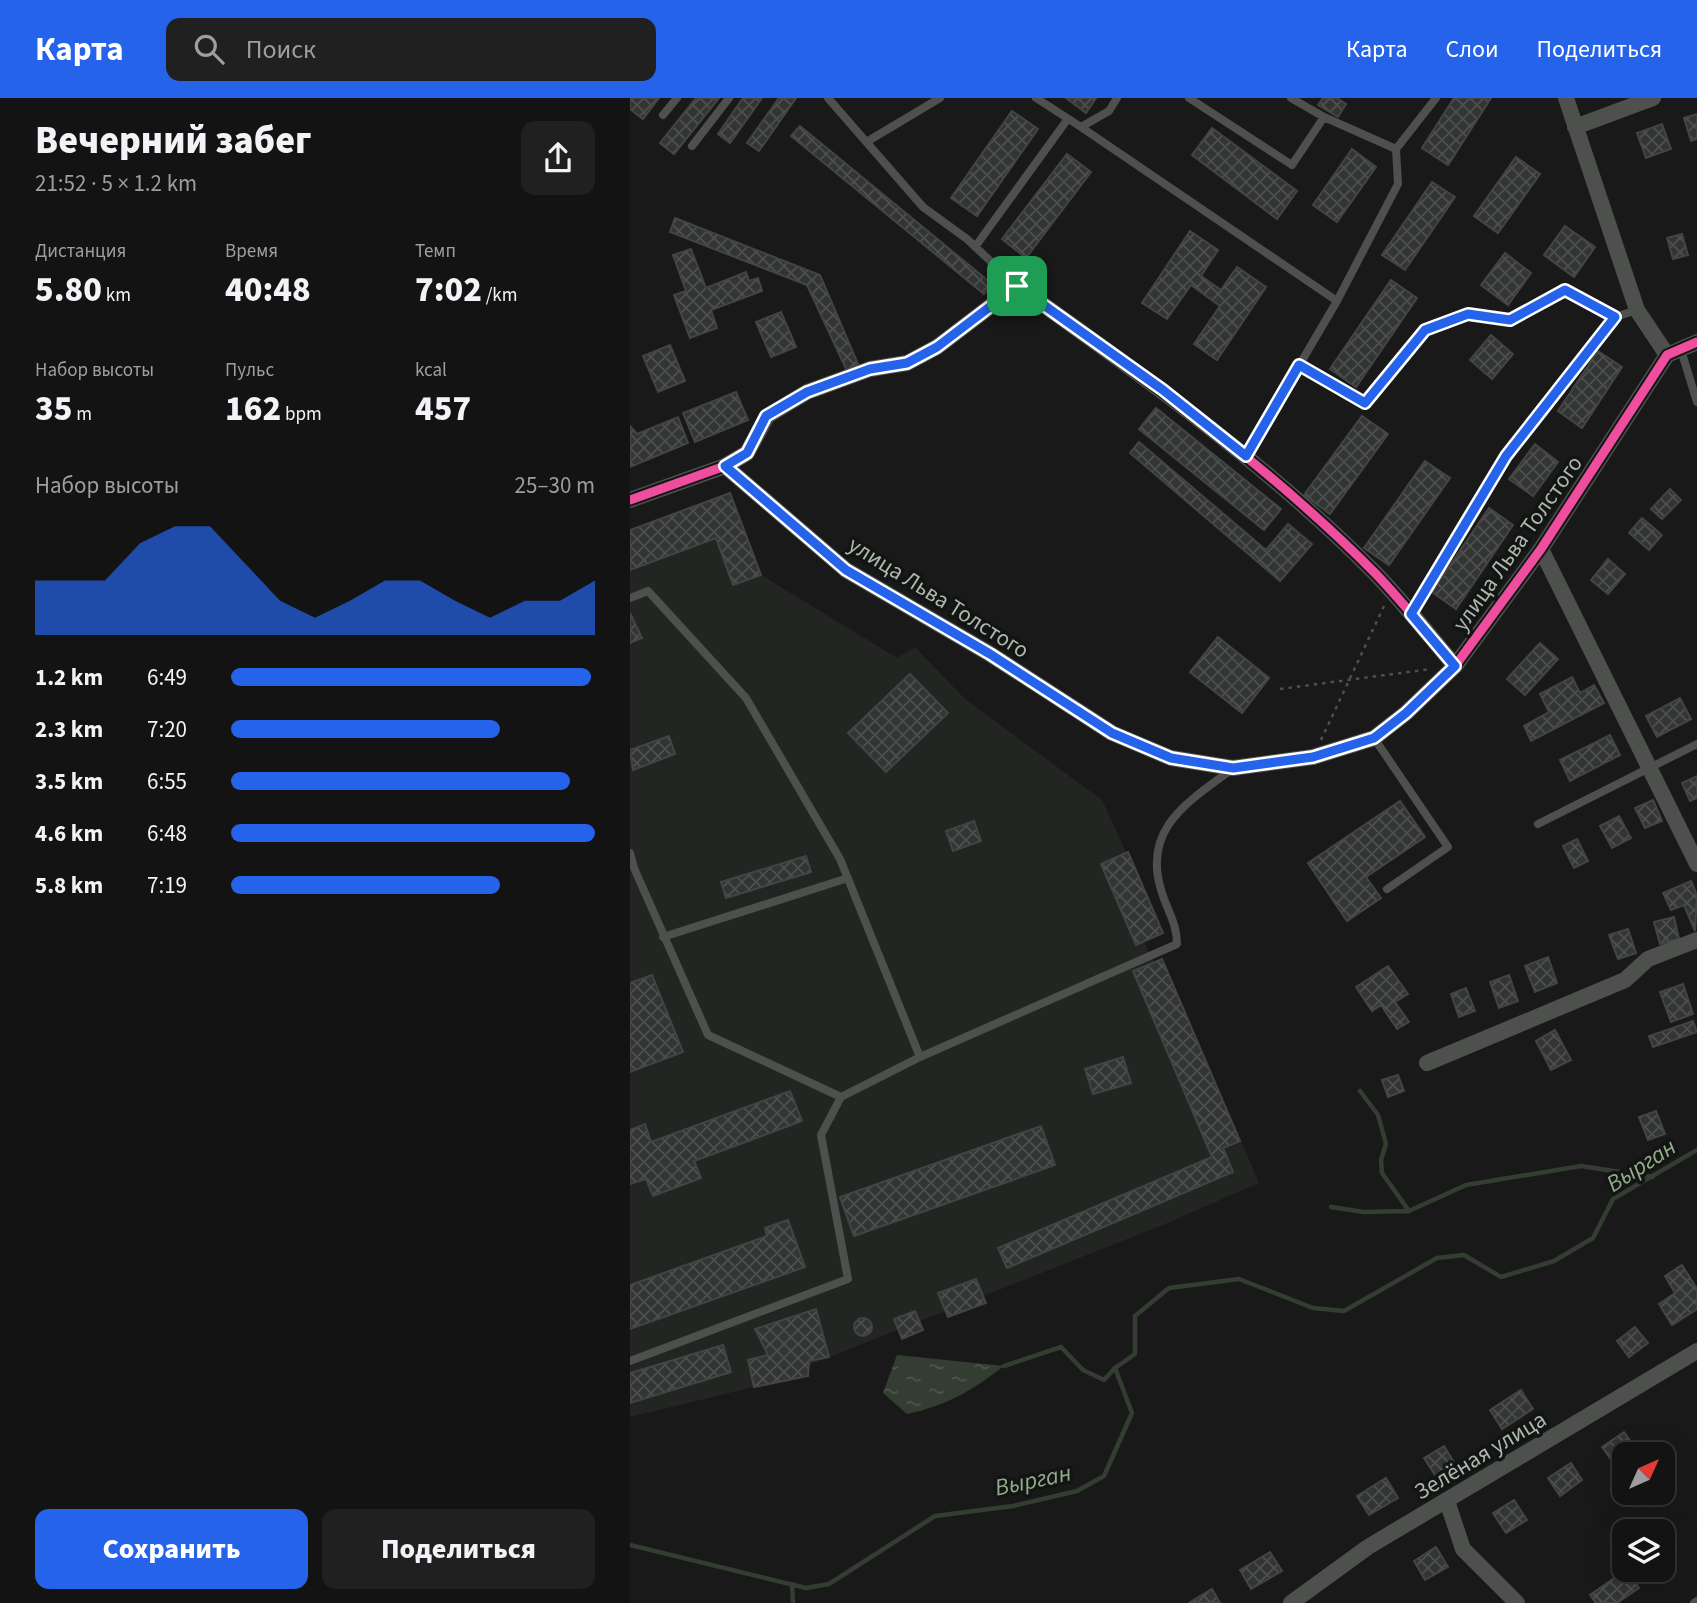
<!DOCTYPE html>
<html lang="ru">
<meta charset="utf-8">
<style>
:root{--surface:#131313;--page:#202021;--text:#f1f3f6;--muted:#9d9ea0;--line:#323233;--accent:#2563eb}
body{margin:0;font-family:"Source Sans 3",sans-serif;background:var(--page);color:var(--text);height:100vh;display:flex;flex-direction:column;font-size:26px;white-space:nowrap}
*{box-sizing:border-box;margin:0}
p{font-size:23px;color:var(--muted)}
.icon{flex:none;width:38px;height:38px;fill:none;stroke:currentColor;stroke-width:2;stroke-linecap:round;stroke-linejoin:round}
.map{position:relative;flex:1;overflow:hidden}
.details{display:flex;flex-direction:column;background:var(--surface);width:630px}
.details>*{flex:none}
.needle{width:46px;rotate:45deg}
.fabs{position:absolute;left:982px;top:1344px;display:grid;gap:14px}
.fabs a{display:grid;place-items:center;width:63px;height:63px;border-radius:14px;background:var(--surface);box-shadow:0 7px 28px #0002,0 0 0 2px var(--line);font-size:35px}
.pin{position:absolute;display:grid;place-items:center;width:60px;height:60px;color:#fff;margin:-30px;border-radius:14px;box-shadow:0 4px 10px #0006}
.round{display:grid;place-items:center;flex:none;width:74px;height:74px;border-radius:14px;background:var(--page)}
.summary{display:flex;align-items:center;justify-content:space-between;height:119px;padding:0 35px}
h1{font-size:38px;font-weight:800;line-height:52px}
.figures{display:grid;grid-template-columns:repeat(3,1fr);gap:10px;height:119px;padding:7px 35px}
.figures div{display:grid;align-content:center}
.figures b{font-size:35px;font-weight:800}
.figures small{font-size:19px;font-weight:400}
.figures p{font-size:19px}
.chart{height:196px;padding:14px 35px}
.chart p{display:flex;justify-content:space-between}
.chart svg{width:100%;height:126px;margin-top:7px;fill:var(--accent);opacity:.7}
.button{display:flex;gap:14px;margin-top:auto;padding:14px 35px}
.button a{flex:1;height:80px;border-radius:14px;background:var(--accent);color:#fff;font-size:28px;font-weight:800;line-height:80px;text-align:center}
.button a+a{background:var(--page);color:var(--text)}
ul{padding:0 35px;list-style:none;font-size:23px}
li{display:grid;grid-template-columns:112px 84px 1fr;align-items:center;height:52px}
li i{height:18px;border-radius:9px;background:var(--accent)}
header{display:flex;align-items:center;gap:42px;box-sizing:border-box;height:98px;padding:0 35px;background:var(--accent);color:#fff}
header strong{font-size:33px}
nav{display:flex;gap:38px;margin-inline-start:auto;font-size:24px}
.search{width:490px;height:63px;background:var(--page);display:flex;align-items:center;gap:18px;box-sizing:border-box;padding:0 24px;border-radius:14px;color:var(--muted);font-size:26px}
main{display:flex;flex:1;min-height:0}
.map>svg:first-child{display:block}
</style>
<header>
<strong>Карта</strong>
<div class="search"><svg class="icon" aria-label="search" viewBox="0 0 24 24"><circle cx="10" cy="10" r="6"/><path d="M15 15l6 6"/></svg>Поиск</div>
<nav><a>Карта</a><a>Слои</a><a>Поделиться</a></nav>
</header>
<main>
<section class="details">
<div class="summary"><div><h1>Вечерний забег</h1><p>21:52 · 5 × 1.2 km</p></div><a class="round"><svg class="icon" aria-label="share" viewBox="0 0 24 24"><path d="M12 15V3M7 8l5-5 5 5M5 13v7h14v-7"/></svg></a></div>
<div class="figures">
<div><p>Дистанция</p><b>5.80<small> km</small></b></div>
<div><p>Время</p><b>40:48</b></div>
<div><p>Темп</p><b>7:02<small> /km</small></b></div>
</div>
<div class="figures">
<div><p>Набор высоты</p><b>35<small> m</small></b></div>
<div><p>Пульс</p><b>162<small> bpm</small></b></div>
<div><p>kcal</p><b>457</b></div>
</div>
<div class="chart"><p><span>Набор высоты</span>25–30 m</p>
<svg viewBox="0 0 160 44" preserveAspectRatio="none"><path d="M0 44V25L10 25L20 25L30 12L40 6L50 6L60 19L70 32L80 38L90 32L100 25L110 25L120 32L130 38L140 32L150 32L160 25V44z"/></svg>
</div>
<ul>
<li><b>1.2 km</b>6:49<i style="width:99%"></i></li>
<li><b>2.3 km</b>7:20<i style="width:74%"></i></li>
<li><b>3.5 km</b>6:55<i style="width:93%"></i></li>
<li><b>4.6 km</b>6:48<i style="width:100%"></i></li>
<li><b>5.8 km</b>7:19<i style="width:74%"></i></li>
</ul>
<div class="button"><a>Сохранить</a><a>Поделиться</a></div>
</section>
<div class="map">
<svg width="1067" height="1505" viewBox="0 0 1067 1505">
<defs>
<pattern id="water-ripples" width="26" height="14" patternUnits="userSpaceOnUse" patternTransform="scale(1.75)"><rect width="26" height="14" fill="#343d32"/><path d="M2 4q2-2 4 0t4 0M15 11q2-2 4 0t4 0" fill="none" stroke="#4f574d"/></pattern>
<pattern id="building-cross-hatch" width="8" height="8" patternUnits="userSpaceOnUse" patternTransform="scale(1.75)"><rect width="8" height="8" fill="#333534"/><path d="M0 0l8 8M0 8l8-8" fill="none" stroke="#4e504f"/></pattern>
</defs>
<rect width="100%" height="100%" fill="#191919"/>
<path fill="#232523" d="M100,395L131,477L267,560L285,549L335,601L472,702L533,835L514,844L524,864L532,861L629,1085L535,1126L124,1289L0,1319V432Z"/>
<path fill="url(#water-ripples)" d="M267,1257L374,1268C341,1293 318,1307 277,1316L253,1295Z"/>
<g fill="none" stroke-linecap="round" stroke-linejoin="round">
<path stroke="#343d32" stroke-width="4.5" d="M730,993L748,1017L756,1046L751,1062L752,1075L779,1113
M701,1109L734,1114L779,1113L836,1087L951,1068L1023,1079
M374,1268L431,1249L453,1272L474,1282L485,1270
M0,1447L176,1490L199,1486L305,1418L383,1408L447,1393L474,1378L502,1315L485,1270L505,1256V1218L539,1190L609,1181L683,1210L714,1213L807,1160L834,1157L871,1179L924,1163L963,1140L983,1101L1067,1052
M162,1486L163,1505"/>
</g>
<path fill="url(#building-cross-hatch)" stroke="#424542" stroke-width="2" d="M0,0H29L13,21L0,11Z
M66,0H89L44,56L30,45Z
M113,0H132L100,45L88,36Z
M149,0H166L129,53L117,45Z
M436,0H466L456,15Z
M693,0H707L716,6L708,19L688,7Z
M824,0H861L818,67L792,50Z
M382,13L408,31L347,118L321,100Z
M1067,16V41L1061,43L1054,20Z
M1032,26L1041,51L1016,60L1007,35Z
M170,28L362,186L354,196L161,38Z
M582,30L667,93L647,121L562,57Z
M722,51L746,69L707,124L683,107Z
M437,56L461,74L396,160L372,141Z
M886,59L910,76L868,135L844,118Z
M802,84L825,99L775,172L752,157Z
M45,120L190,177L228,266L217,273L177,187L40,134Z
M935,128L965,149L944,179L914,157Z
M560,133L588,152L571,178L591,192L607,169L636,189L587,262L564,246L590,208L561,187L537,221L512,205Z
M1052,136L1058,157L1043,161L1037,140Z
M61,151L76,190L116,174L119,183L128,180L132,193L81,212L87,230L60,240L44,197L56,193L43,157Z
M875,155L901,175L878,207L851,187Z
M761,182L787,200L726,289L700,271Z
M151,214L166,249L141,259L126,224Z
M861,237L883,256L862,281L840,262Z
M40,247L55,283L28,294L13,258Z
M968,253L992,269L952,330L928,313Z
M106,294L118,322L65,344L53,315Z
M526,310L651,411L634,432L509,331Z
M732,318L758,336L700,416L674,397Z
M48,319L58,345L0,369V328L7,336Z
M509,344L636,452L658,426L682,446L650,483L500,355Z
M905,346L928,364L903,398L879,381Z
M795,363L820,380L759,467L734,450Z
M1040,391L1051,402L1032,421L1021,411Z
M100,395L131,477L103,487L86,440L0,472V432Z
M859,410L883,427L826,511L802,494Z
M1012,420L1032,437L1019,452L999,435Z
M978,461L995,476L978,496L961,482Z
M0,515L12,540L0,545Z
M588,539L639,580L612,615L560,574Z
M910,545L928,561L895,597L877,581Z
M280,576L318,615L256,674L218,635Z
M942,579L950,595L964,587L974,605L901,643L894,628L919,614L910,596Z
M1050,600L1061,621L1027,639L1016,618Z
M980,637L990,657L940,683L930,662Z
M39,638L45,656L3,672L0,652Z
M1067,678V700L1060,703L1052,685Z
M1023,702L1032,723L1015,730L1005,710Z
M770,703L795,739L736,779L751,800L717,823L678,765Z
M989,718L1001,740L982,750L970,728Z
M344,723L351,743L323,753L316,733Z
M947,741L958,763L944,770L933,748Z
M498,754L533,835L506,847L471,766Z
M176,758L181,774L96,800L91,784Z
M1061,783L1067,797L1065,833L1054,807L1041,812L1033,795Z
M1044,819L1049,841L1030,846L1024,824Z
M998,831L1006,855L988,861L979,837Z
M918,859L927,885L905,894L895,868Z
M532,861L610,1043L593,1050L603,1074L377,1170L368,1150L582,1059L503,873Z
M758,868L778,896L765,904L779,924L767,931L751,907L742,913L726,889Z
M22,877L53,954L0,974V885Z
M879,877L888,903L869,910L860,884Z
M1053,886L1063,916L1041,924L1030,894Z
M836,890L845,913L829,919L821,896Z
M1063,923L1067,934L1023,949L1019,938Z
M925,932L941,962L921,972L906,943Z
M493,959L501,985L463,996L455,971Z
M768,977L774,993L758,999L752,982Z
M160,993L172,1023L64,1063L71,1080L23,1098L16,1081L0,1086V1032L15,1026L21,1044Z
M1026,1013L1035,1036L1018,1042L1009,1019Z
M411,1028L425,1067L224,1138L210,1099Z
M158,1122L175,1169L0,1231V1187L137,1138L135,1130Z
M1052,1167L1067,1191V1211L1042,1227L1029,1206L1045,1195L1035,1178Z
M346,1181L356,1205L318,1219L308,1195Z
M186,1211L199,1259L179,1263L178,1278L124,1289L118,1262L138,1257L125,1231Z
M285,1213L293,1232L272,1241L264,1221Z
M224 1229a9 9 0 1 1 18 0a9 9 0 1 1-18 0Z
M1005,1229L1018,1245L999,1259L987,1243Z
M93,1247L101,1274L0,1305V1275Z
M891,1292L903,1311L872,1331L860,1312Z
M994,1334L1007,1352L994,1356V1361L985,1367L972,1349Z
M814,1348L825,1366L805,1377L794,1360Z
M941,1365L952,1382L930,1398L918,1380Z
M756,1380L768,1400L739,1417L727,1398Z
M884,1402L897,1422L876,1435L863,1415Z
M806,1449L818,1469L795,1482L784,1463Z
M640,1454L652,1473L621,1491L610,1472Z
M996,1472L1009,1490L987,1505H966L960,1497Z
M582,1491L590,1505H559Z"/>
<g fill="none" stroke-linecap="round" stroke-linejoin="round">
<path stroke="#4e504e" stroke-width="2.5" stroke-dasharray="3.5 5" stroke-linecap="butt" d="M650,591L801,571
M691,642L755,506"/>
<path stroke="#4d504d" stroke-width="8" d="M198,0L293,109L337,141L387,188
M406,0L451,29L479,13L487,0
M559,0L662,67L694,19L766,51L806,0
M661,0L694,19
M33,17L47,0
M451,29L707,203L616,358
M238,43L310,0
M62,48L99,0
M345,149L437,22
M707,203L768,86L766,51
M1051,252L1067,304
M669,267L735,305L795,231L838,217L880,222L935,192L985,219
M0,500L18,493L116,600L210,761L290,959
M781,516L876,358L985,219L1007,212
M744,640L818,749L757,791
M908,726L1067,646
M0,755L4,770L78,937L211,999L290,959L547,846C547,826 538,814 532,795C511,732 556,705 601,672
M33,839L218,780
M0,1263L218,1181L191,1037L211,999
M1064,1505L1067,1503"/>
<path stroke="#4d504d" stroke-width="16" d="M936,0L1007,212L1037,257
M945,29L1023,0
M95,368L216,472L360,556L482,635L541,660L603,670L683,659L744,640L776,615L825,568L911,451L1037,257L1067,244
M0,402L95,368L117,355L137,318L177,294L240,271L277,265L307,249L387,188C512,277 637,366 745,475C773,504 799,537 825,568
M911,451L1067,766
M797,965L995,882L1018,861L1067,842
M817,1403L833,1451L887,1505
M661,1505L738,1449L1067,1253"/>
<defs>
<path id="cycleway" d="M95,368L216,472L360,556L482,635L541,660L603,670L683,659L744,640L776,615L825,568L911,451L1037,257L1067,244
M0,402L95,368L117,355L137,318L177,294L240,271L277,265L307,249L387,188C512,277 637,366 745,475C773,504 799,537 825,568"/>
</defs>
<use href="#cycleway" stroke="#131514" stroke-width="13"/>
<use href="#cycleway" stroke="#ef4d9e" stroke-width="9"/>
</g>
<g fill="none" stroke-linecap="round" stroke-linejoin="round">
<defs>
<path id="route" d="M387,188L533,292L616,358L669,267L735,305L795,232L838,216L880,222L935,192L985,219L876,358L781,516L825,568L776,615L744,640L683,659L603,670L541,660L482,635L360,556L216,472L95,368L117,355L136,318L177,294L240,271L277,265L307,249Z"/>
</defs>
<use href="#route" stroke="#fff" stroke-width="14"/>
<use href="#route" stroke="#2563eb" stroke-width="9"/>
</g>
<g text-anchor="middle" stroke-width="7" stroke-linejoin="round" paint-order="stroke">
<g font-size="23" fill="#acb8ac" stroke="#131514">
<text transform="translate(887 445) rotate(-55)" y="8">улица Льва Толстого</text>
<text transform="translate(309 499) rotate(32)" y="8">улица Льва Толстого</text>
<text transform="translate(850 1357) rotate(-31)" y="8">Зелёная улица</text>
</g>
<g font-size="24" font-style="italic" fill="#91ae88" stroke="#131514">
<text transform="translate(1011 1067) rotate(-33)" y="8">Вырган</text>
<text transform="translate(403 1382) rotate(-12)" y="8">Вырган</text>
</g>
</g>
</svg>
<div class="fabs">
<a><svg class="needle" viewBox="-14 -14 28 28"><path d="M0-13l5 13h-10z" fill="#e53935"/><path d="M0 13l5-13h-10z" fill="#9d9ea0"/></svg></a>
<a><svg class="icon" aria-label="layers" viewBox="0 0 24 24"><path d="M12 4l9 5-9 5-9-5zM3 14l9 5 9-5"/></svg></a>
</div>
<div class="pin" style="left:387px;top:188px;background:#1e9e55"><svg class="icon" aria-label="arrive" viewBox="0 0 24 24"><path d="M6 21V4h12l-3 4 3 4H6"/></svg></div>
</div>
</main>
